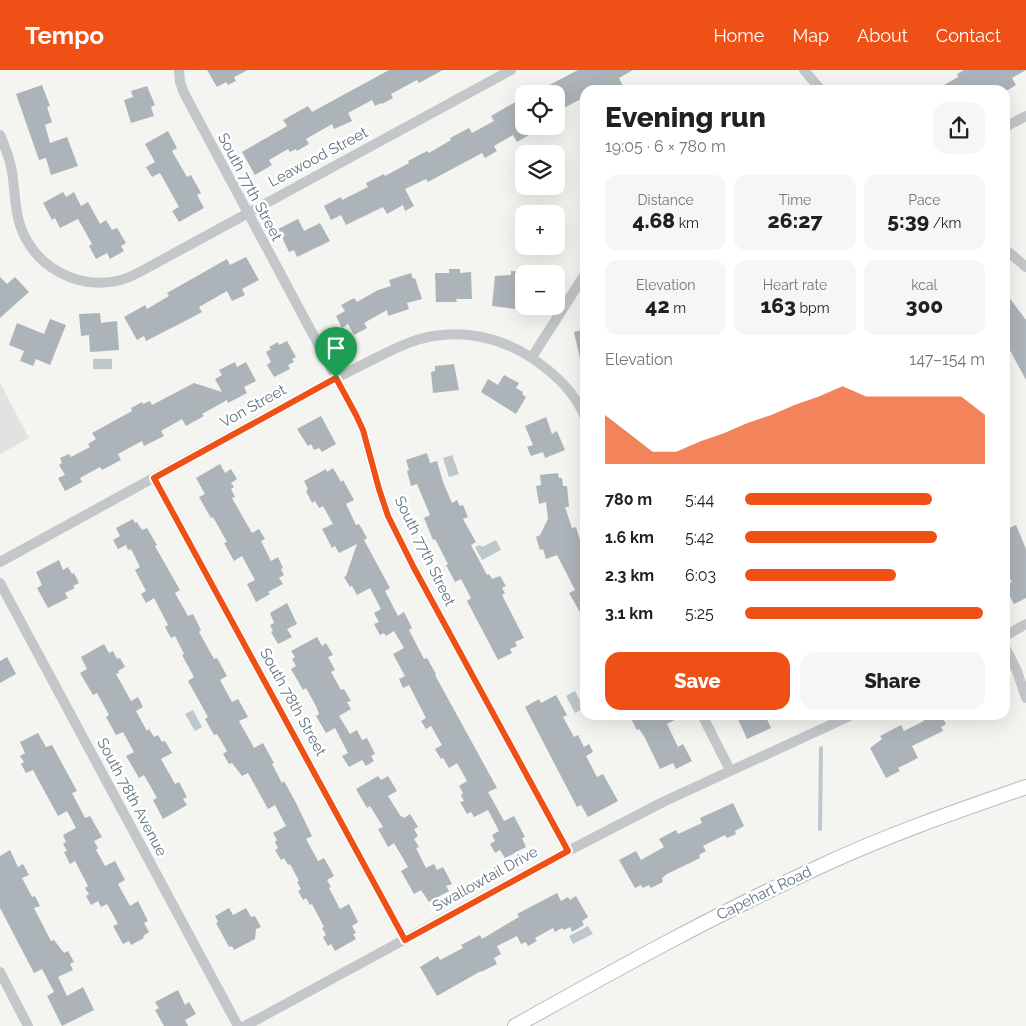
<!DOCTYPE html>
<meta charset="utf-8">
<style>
:root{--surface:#fff;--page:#f6f6f6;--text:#202124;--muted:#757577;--accent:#ef5015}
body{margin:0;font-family:Raleway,sans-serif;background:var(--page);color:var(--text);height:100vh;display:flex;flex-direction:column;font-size:19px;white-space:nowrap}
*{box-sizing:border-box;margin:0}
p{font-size:16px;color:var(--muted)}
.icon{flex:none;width:28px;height:28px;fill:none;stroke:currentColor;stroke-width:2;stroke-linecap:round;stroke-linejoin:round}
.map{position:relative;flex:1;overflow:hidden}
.panel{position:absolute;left:580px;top:15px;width:430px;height:635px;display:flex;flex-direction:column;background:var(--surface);border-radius:15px;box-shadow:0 5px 20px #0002}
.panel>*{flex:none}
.buttons{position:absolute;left:515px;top:15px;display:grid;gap:10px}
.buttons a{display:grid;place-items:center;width:50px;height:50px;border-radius:10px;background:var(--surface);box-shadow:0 5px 20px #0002;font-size:25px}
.pin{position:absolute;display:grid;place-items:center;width:42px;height:42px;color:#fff;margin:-51px -21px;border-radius:50% 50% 50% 0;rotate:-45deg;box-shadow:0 0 5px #0007}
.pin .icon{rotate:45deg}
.round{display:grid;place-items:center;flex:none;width:52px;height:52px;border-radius:15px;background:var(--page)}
.headline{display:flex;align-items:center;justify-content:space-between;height:85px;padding:0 25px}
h1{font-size:28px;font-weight:800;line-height:38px}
.metrics{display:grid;grid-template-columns:repeat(3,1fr);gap:8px;height:85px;padding:5px 25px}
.metrics div{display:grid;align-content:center;border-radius:12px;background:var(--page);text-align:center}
.metrics b{font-size:21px;font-weight:800}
.metrics small{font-size:14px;font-weight:400}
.metrics p{font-size:14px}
.chart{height:140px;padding:10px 25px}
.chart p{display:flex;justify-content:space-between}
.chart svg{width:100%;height:90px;margin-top:5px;fill:var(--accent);opacity:.7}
.action{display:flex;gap:10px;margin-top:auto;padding:10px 25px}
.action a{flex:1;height:58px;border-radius:15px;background:var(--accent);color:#fff;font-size:20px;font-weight:800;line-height:58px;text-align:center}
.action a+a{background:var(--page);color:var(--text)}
ul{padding:0 25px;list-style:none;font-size:16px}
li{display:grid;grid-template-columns:80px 60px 1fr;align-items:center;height:38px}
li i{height:12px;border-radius:6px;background:var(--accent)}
header{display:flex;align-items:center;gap:30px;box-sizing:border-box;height:70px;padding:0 25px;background:var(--accent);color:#fff}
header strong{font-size:24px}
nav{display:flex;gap:28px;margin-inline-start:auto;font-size:18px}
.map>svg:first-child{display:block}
</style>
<header>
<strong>Tempo</strong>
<nav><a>Home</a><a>Map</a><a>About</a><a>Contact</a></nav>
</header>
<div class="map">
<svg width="1026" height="956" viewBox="0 0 1026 956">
<rect width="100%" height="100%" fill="#f4f4f0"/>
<path fill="#e2e3e1" d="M0,313L29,368L0,384Z"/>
<path fill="#bdc8cd" d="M93,289H112V299H93Z
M452,385L459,404L449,407L443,388Z
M496,470L501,480L482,490L475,477L480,475L482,477Z
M575,621L584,638L575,643L566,626Z
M193,640L202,657L195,661L185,644Z
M588,856L593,864L573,874L569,866Z"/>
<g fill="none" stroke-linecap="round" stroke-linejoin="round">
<path stroke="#bdc8cd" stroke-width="4" d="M795,20L797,18
M820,759L821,678"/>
</g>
<path fill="#acb4b9" d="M207,0H248L234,7L236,11L228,15L226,12L217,17Z
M389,0H443L419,13L417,10L391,24L393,28L382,34L381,33L375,36L372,30L348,43L352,51L334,59L332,54L306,69L309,74L297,81L296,79L290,82L288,79L269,90L272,95L255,105L242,82L282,59L287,56L283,50L308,36L312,42Z
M578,0H633L619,8L623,16L615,20H585V27L556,42V24H532Z
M964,0H1026L1012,8L1016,15L1008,20H935L958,7L957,4Z
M42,15L50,36L47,37L52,52L45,55L50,73L67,67L78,96L51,105L46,88L39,90L16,24Z
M147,16L155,35L151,37L154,46L131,53L124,30L133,27L131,21Z
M524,27V56L529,65L517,72L513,65L494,76L497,81L485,88L482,83L428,112L426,109L405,119L414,136L405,141L403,135L387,144L383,137L346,155L341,145L331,150L324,136L341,127L342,130L368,117L366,113L384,104L385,106L409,93L408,91L427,81L429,83L451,70L450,68L469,58L472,63L494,51L491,46Z
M168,61L177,78L172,81L187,107L191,105L201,123L197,125L204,138L179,152L172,141L179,137L160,103L152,107L146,97L155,92L145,74Z
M63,122L66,127L74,122L81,136L88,132L100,154L106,150L112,160L117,158L126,173L121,176L124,181L110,189L107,183L96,189L89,176L92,174L78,149L60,158L55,148L52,150L43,133Z
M298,149L304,161L320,153L330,171L297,187L294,180L289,182L278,159Z
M246,187L259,210L242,219L245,225L232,231L227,221L199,237L202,242L189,249L146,271L144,266L137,270L124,247L145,235L147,239L169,226L167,223L227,189L230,195Z
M449,199H460V203L471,202L472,229H456L457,232H436L435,203H449Z
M511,201L524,202V234L515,233V239L492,236L495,206L511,205Z
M411,203L413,209L415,208L422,229L407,233L409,239L388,246L387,240L364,253L367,258L354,265L348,254L342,258L336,246L345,241L341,235L354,228L357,232L378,220L391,216L389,210Z
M0,207L7,214L15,207L29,222L0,248Z
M1005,222L1026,250V310L1005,271Z
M100,243L101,253L117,251L119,280L90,282L89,265L81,266L79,244Z
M50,249L66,255L50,295L36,289L33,296L20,291L24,281L9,275L17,253L44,264Z
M585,259V293H581L574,262Z
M287,271L296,287L292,289L294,292L288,295L290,299L274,307L267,295L271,292L266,282L271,279L269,277L278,272L279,275Z
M235,292L237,297L246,292L256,311L244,317L247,323L228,333L227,330L202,344L204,346L186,356L182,349L161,361L164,366L144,376L142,371L118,384L121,390L102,400L100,397L80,408L82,412L65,421L58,408L65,405L59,395L62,393L60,388L69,384L71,387L90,377L88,374L96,369L92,363L132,341L131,338L142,332L143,334L150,331L152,335L194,313L222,322L215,309L222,305L219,300Z
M454,294L459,320L433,323L431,302L435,301V296Z
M504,305L519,313L516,318L523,322L522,324L526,327L516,344L481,322L488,309L498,315Z
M321,346L336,374L322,382L319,378L314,380L311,374L308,376L297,359Z
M546,347L552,364L557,361L565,380L545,388L543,382L531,386L527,377L533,375L525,356Z
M427,383L430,393L437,391L443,412L452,433L457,430L460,436L463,435L468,447L463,449L476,472L471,475L487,505L489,504L492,509L500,506L506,516L502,518L505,523L502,525L524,568L515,572L517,576L510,579L512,583L498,590L467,531L471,528L461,509L455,512L446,495L448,494L435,469L433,470L424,448L430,445L417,414L411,416L407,401L409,400L406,390Z
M220,394L225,403L231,399L237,409L231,413L234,417L231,419L235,427L232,428L252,463L259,459L265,469L261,471L271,491L278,487L283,498L281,499L284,505L279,508L283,514L268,522L270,524L256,532L247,514L255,510L242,486L234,491L224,473L227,472L213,447L211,448L199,427L205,424L196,408Z
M333,398L341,412L343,410L354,430L346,434L356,455L359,454L367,468L364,470L390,518L385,521L398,546L404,542L412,558L409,560L424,589L427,588L436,604L435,605L497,718L488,722L504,751L514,746L525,767L522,768L526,777L505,788L500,780L495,783L490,774L495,771L492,765L499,761L488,740L474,747L471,742L467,744L460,732L464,731L461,725L463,723L459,716L467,711L457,693L449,698L443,688L441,689L435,679L442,675L431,656L426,659L421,651L426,648L409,615L403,618L399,609L405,606L393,584L404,578L394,561L386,566L384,563L380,565L374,554L379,552L374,543L381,539L370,518L357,525L352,516L350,517L344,507L346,506L357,474L339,483L335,476L332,478L322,459L333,454L323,436L319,438L315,431L312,433L306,421L308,419L304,411L326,399L327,402Z
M558,403L559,408H562L563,416H567L569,437H565L572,458L576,457L584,483L580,485L585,495V551L569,523L575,520L557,485L546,489L543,479L540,480L536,467L540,465L548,449L546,432L539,434L536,416L541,415L540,405Z
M133,449L135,453L137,452L142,460L147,458L157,475L155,476L180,520L175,523L188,546L193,544L201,560L199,562L214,589L217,588L227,606L220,610L232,632L238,629L248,647L239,651L254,678L263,673L274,693L272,694L282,713L284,711L296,733L312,766L306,769L318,791L324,788L334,806L327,810L331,817L329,818L340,839L349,834L358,852L352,856L356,863L353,864L356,869L335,881L331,874L328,876L323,867L326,865L322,858L324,857L312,834L310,835L306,828L303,830L298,821L301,819L297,812L299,811L290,794L288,795L284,788L281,790L275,780L278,778L275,772L277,770L273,763L286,756L275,735L268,739L248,703L242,706L232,693L229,694L223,684L227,681L217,664L214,665L205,649L208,647L188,611L194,607L182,585L184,584L175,566L171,568L165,557L168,555L154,528L146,533L141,524L146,521L135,500L140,497L131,479L128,480L126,475L118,479L113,470L120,466L116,458Z
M1016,455L1026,479V528L1014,534L1005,517L1012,512L1008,505L1010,504L1005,493V460Z
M59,490L63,500L68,497L72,504L74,503L79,513L73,516L75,518L65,523L68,528L48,538L37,518L42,515L36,502Z
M287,533L297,554L287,559L292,567L278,574L271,562L273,561L270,555L274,553L270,543Z
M317,567L322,576L326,573L333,585L328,587L335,600L331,602L341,620L344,619L351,631L347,632L351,639L339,646L350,664L357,660L362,670L367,668L375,684L371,686L374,691L366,696L362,690L349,697L342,686L348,683L335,658L326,663L316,646L319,644L316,636L306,618L303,620L291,599L296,596L292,589L295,587L291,581Z
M104,574L109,583L113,581L117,589L120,588L125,597L118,601L119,603L116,604L131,631L138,627L143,637L136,641L147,661L149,659L154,667L158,665L162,672L165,671L172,683L161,689L175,714L179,712L187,727L183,729L187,735L163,749L153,730L157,728L144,705L139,708L126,686L134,682L123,662L116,665L106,647L109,645L97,623L93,625L80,603L87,599L81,587Z
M7,587L16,604L0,613V591Z
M556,625L567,645L563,647L574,667L578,665L584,677L589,674L593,682L586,686L597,707L603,704L618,731L588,747L581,735L577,737L525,637L539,629L541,633Z
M629,645H684L667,654L678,677L683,674L692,691L676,699L673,693L660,699L644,666L639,659L637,660Z
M748,645H765L771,658L747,669L738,649Z
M920,645H941L946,654L941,657L943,661L912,676L918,688L898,698L900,701L886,708L870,678L882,669L880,666L901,655L904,661L924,651Z
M38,663L46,677L52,675L77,721L72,723L85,748L90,746L102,767L94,771L98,778L96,780L105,796L115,791L125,810L118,814L130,836L138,831L148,851L144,853L149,862L143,866L144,868L131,875L129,871L123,874L113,856L118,854L107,834L101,837L98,831L91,835L86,826L89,824L85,818L88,816L75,791L70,794L64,782L67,781L63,774L66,772L63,765L76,758L67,741L58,746L33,700L26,703L21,694L24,692L20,686L25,683L20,672Z
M378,706L381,710L388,706L397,721L388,726L401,747L402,746L404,748L410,744L418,757L414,759L418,766L414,769L419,777L416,778L426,798L434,794L437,800L443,797L452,814L446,816L449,821L429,832L421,820L414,824L401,801L408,797L394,773L388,777L378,759L383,757L370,736L367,738L356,719Z
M733,733L744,756L735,761L736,764L727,768L725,765L703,776L706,781L699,785L700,788L667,804L662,808L663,812L651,818L649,815L643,818L641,815L635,818L619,790L636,781L641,790L664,777L659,769L676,760L678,764L702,753L700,748Z
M10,780L18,797L23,794L29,805L22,808L32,827L35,826L40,836L34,838L51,871L54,870L64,883L68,881L74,892L70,894L73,900L58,907L67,926L83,917L94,940L62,956L47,926L54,922L42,899L34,903L0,838V786Z
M557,823L561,831L568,827L570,830L576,826L588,847L582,851L584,855L572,862L570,857L564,860L562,858L555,862L553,858L535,868L537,871L528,876L526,872L521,874L517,866L497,876L501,884L494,888L497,894L481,902V901L437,926L420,897L438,886L440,890L463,878L461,875L480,865L482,869L519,847L517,844Z
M229,838L233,845L246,838L251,847L255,846L261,857L256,859L255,869L234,880L232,876L229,877L216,853L218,852L215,846Z
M178,920L185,935L189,932L196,944L185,950L188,956H164L155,940L159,938L155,932Z"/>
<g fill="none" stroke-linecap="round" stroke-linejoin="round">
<defs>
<path id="secondary" d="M515,956C615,900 716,844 821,796C887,765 957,741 1026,717"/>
</defs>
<use href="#secondary" stroke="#b5babf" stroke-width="16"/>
<path stroke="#c3c7ca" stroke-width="10" d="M179,0L180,12L184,23L356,345L363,360L379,419L388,446L414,498L568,781
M804,0L821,20
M1005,57L1026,46
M0,65C6,79 12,94 13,109C15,125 15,140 20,155C34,197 78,221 121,210C131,207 140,202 149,197L511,0
M1005,179L1026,197
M532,287L585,204
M154,408L405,870
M0,492C93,441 186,390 279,339C309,323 339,306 370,291C390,281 410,270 433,266C477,259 514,272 548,300C564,313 578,329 585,348
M0,513L238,956
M1005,566L1026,554
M1005,577L1017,601L1026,628
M702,645L730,700
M0,902L28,956
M245,956L568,781L665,731L852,645"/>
<use href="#secondary" stroke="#fff" stroke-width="14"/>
</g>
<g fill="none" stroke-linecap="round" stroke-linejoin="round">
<defs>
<path id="route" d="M336,308L356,345L363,360L379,419L388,446L414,498L568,781L405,870L154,408Z"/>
</defs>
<use href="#route" stroke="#fff" stroke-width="10"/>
<use href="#route" stroke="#ef5015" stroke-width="6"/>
</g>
<g text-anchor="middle" stroke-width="5" stroke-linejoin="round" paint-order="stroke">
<g font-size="15" fill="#617383" stroke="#fff">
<text transform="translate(318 87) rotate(-28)" y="5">Leawood Street</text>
<text transform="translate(250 117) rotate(62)" y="5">South 77th Street</text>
<text transform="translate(253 336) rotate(-29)" y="5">Von Street</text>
<text transform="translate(425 481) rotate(64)" y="5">South 77th Street</text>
<text transform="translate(293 632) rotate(61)" y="5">South 78th Street</text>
<text transform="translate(132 727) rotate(62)" y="5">South 78th Avenue</text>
<text transform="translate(485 809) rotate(-29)" y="5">Swallowtail Drive</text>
<text transform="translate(764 823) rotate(-26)" y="5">Capehart Road</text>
</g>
</g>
</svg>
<div class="buttons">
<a><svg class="icon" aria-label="locate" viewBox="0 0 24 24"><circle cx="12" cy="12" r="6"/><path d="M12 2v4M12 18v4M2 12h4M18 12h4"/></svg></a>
<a><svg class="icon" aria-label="layers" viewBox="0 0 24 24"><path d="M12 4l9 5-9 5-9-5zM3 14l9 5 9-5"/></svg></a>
<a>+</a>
<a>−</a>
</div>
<div class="pin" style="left:336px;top:308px;background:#1e9e55"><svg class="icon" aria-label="arrive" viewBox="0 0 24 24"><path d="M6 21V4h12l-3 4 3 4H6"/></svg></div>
<section class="panel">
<div class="headline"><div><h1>Evening run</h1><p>19:05 · 6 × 780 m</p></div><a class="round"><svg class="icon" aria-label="share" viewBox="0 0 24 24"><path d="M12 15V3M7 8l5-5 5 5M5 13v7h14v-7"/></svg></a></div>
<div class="metrics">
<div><p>Distance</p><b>4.68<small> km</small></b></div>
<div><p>Time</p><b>26:27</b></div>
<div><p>Pace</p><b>5:39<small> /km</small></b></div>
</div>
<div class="metrics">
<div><p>Elevation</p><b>42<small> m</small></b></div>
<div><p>Heart rate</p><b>163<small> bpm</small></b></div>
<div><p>kcal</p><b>300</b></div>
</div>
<div class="chart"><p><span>Elevation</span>147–154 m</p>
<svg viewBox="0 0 160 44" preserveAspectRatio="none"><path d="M0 44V20L10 29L20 38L30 38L40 33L50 29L60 24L70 20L80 15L90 11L100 6L110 11L120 11L130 11L140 11L150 11L160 20V44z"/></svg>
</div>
<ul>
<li><b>780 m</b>5:44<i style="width:78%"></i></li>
<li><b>1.6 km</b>5:42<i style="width:80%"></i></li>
<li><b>2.3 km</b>6:03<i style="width:63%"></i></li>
<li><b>3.1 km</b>5:25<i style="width:99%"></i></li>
</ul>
<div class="action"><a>Save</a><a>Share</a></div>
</section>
</div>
